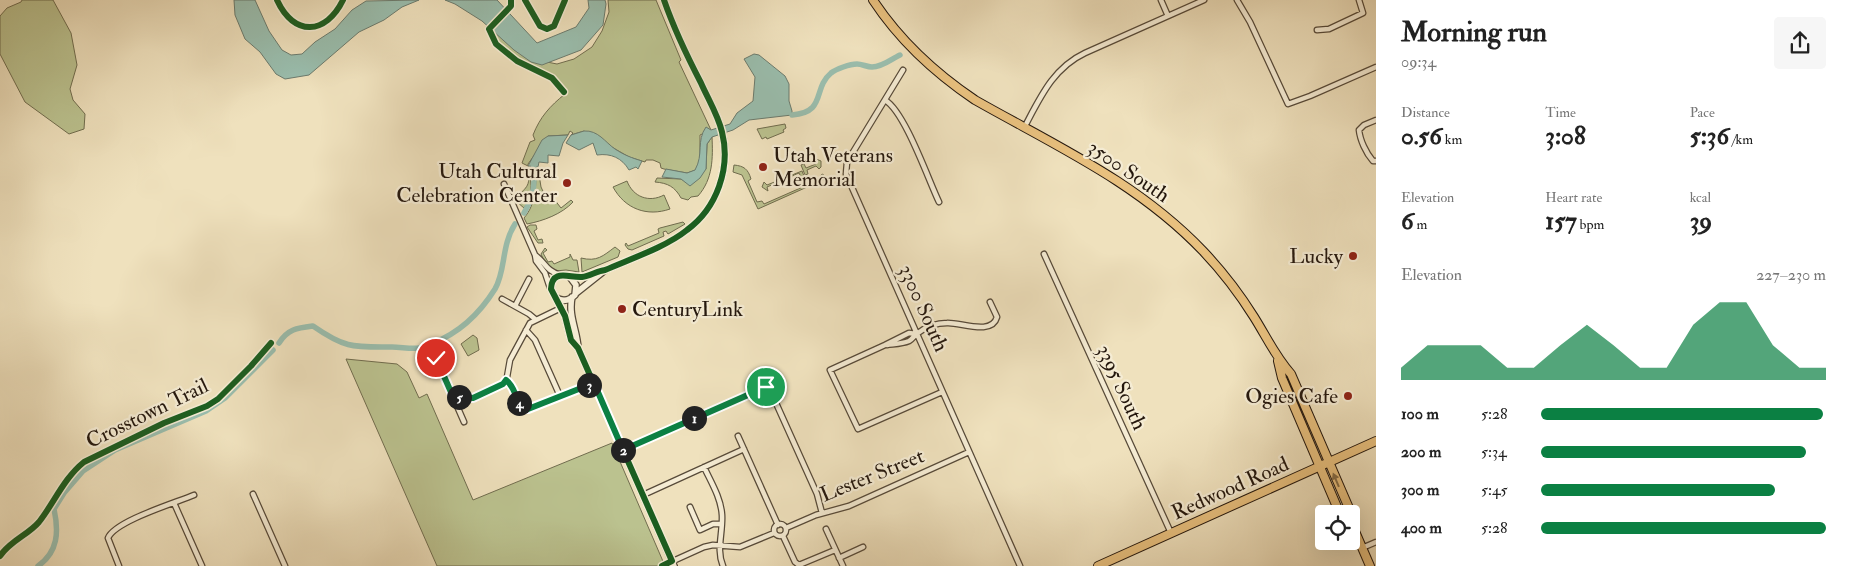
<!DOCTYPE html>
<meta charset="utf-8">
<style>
:root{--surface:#fff;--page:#f6f6f6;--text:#222;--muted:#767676;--accent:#0b8043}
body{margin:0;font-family:"IM FELL Double Pica",serif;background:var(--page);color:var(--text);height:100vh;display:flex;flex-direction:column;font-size:19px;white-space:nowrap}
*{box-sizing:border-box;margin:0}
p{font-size:16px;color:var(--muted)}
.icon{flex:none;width:28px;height:28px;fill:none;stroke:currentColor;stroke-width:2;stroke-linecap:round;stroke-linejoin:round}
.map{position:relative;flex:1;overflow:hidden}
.panel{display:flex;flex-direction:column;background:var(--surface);width:475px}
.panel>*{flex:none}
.tools{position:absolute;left:1315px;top:505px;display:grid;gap:10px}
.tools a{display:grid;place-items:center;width:45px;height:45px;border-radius:5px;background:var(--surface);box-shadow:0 5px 20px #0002;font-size:25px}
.pin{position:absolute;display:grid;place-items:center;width:42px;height:42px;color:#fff;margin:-21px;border:2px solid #fff;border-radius:50%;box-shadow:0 1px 5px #0007}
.km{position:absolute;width:25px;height:25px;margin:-12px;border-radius:50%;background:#222;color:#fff;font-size:14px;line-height:25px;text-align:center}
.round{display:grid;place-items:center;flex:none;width:52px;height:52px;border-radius:5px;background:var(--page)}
.overview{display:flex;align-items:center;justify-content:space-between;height:85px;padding:0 25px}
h1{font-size:28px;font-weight:700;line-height:38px}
.figures{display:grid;grid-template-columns:repeat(3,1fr);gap:8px;height:85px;padding:5px 25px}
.figures div{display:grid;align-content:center}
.figures b{font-size:25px;font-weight:700}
.figures small{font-size:14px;font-weight:400}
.figures p{font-size:14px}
.chart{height:140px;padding:10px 25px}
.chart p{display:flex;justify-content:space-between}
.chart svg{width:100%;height:90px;margin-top:5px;fill:var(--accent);opacity:.7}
ul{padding:0 25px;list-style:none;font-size:16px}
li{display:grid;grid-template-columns:80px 60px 1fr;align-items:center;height:38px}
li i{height:12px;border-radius:6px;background:var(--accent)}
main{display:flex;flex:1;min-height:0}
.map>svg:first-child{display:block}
</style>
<main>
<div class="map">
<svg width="1376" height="566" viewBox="0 0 1376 566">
<rect width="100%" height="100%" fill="#efe1bd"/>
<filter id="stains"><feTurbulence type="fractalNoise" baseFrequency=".004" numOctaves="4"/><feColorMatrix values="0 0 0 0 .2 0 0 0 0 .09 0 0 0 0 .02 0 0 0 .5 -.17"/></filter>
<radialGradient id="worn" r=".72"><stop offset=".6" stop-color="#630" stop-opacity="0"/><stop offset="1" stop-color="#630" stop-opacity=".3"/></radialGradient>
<path fill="#bbc28f" stroke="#706c4e" d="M22,0H53L71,33L77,65L70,89L73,100L85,114L84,129L69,134L25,102L0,54V16L7,8L21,2Z
M608,0H656L681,60L679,62L711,130L700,135V160L696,170L687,173L664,169L661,168L660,163L653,160H646L645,162L629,157L584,131L571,135L573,133L570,131L568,135L548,136L528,164V166L522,163L530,142L535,140L533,135C540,117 550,106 565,94L561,92L554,82L545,76L529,70L507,56L492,44L486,27L489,22L542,61L557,64L574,59L592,47L602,31L609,12Z
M785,124L786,128L783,130L784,132L767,139L766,137L762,139L757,129Z
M712,137C713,158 713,179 698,196L691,197L688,200L681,198C675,187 668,183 655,182L657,178L681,179L685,181L706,169L707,144Z
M816,159L821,161V167L819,169L816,166L807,170L808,174L805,175L801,165L804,164L806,168L816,164L814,160Z
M734,165C744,166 748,169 751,179L748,181L757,202L762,201L764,204L805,186L804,182L810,179L813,183L822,178L821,175L823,174L825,179L758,209L742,175L733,172Z
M538,168L541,187L548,202L554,199L561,208L571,200L573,202C562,214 543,221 527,224L524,218C536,204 536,186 536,169Z
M802,171L804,176L801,177L799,173L767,187L768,191L762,187L764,182L767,185Z
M528,173C533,181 532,200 524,208L517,202C518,189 532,191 528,173Z
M627,181C633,197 649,203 664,195L670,209C647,217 625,209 613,187Z
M683,222L685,224L668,234L666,231L663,232L664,236L632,250L628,249L625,245L626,243L628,246L659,233L658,229L660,228Z
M530,225H536L537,229L534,231L538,240L542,239L543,243H538L527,227Z
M615,247L620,251L618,257L582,272L581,258C597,262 603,256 615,247Z
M545,248L547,250L543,253L548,262L552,261L554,264L570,257V254L573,260H577L579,272L566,270L555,271L545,263L541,254Z
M473,335L477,338L479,350L468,356L461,344Z
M346,359L397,364L407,372L419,398L427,394L473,500L612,443L665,566H437Z"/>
<path fill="#9abeae" stroke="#6b7b6e" d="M234,0H255L269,31L282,50L291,55L302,54L315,42L335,29L352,10L366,1L419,0L402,7L384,20L359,32L309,75L285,79L276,74L260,52L245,39L235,15Z
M445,0H497L537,43L576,27L589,8L588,0H605L606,4L603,25L581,50L542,65L531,62L514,50L482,21L455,4Z
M754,54L759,55L785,76L789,84V101L792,111V115L749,120L733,130L712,137L707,144L706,169L700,178L690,186L681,179L662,177L666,169L687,173L695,170C704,154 696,141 706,127L711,130L730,124L737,113L753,101L755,77L744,59Z
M584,131C598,130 605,142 615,149C624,155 632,158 642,161L638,169L636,167L629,170C622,158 611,153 597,155L593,143L579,150L566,143L571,135Z
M568,135L563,143L559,156L548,155V163L539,162L538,167L528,166L542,140L548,136Z"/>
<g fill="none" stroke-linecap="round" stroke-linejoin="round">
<path stroke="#9abeae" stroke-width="5.5" d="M792,115C827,112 812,89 831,73C836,69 850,64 857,64C862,64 867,67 872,67C883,67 891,59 900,55
M524,213C530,203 534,193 534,181C534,173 532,168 535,160
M279,343C288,329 297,328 313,326C346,349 354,347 392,347C401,347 410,349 419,348C423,348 428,345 433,343C459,333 480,313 495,289C506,270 501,246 515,224
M38,566C58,552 59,532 54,509L64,493L83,471L115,450L206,411L225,398L273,350"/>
<defs>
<path id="minor" d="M1161,0L1168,16
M1237,0L1250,22L1288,104L1310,96L1376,67
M1317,30L1329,29L1363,13L1359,0
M903,70L847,162L846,174L1020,566
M885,100C905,112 928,179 939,202
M1376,120L1364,125L1359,130C1360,140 1366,153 1373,161H1376
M1024,128C1040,98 1053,68 1085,53L1204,0
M504,184L535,255L536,261L545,273L550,288
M1044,254L1171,533
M535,255C546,263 545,270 560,275
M502,299L529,314L535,319
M515,306L529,279
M526,330L535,340L560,396
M916,334L909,333L885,345L830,370L858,429L942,392
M887,345C894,344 902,344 909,341C913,339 914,335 918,333C926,327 937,323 947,323C960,322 992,336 997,317L990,302
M436,358L464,422
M506,381C516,388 514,405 526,409L593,383
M454,399L473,398L504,383L507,377L510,360L530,323L561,308
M738,436L778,525
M623,450L762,388L767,387L771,392L817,494L822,513
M704,467C711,482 721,498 722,515C723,533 716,550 723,566
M253,494L285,566
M643,495L744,449
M174,503L202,566
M690,507L700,530L713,524H721
M774 530a6 6 0 1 1 12 0a6 6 0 1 1-12 0Z
M786,528L816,515L849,506L969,452
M826,529L843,566
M783,536L795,562L799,565L835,550
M1362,548L1376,542
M839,558L863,547
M119,566L108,538C115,521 175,503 194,495
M662,566L704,547L713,545L740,547L774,533"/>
<path id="tertiary" d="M664,0C674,29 687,56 701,83C708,99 718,115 722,132C731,168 717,208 687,230C666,247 630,259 605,270C597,271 590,276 582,277C569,278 552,268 551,289L565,316L571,340L578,348L674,566
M576,293L605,270
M555,297C562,302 569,301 575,295L576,285L570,277
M572,297C568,316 577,330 578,348"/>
<path id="primary" d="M873,0C900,41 935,73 975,100C1056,146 1137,182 1203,251C1222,271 1239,293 1254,317C1266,336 1275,356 1291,374L1355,522L1354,529L1370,566
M1278,361L1282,378L1340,514
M1098,566L1376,441"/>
</defs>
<use href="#minor" stroke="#574a39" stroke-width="7"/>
<use href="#tertiary" stroke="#574a39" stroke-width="8"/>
<use href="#primary" stroke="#24170d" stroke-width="10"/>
<use href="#minor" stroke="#f5ecd4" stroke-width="4.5"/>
<use href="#tertiary" stroke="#f5ecd4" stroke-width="5.5"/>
<use href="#primary" stroke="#e8c07e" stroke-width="8"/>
<defs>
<path id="cycleway" d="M277,0C294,37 326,35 343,0
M511,0V6L489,29L496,44L517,61L552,78L564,92
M525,0L540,26L547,29L554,26L565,0
M0,556C11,540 28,535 39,522C54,503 64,478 84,462L164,423L207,406L218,399L251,366L271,343
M662,566L672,561L578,348L571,340L565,316L551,289C552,268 569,278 582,277C590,276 597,271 605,270C630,259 666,247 687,230C717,208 731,168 722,132C718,115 708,99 701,83C687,56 674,29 664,0"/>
</defs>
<use href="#cycleway" stroke="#f5ecd4" stroke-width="9"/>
<use href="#cycleway" stroke="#1b5e20" stroke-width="6"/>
</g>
<defs><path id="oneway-solid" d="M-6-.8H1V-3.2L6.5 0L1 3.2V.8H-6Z" transform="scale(1.25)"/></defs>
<use fill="#866c46" href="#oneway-solid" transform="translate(1336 480) rotate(-113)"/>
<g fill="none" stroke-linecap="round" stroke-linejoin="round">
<defs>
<path id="route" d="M436,358L454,399L460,397L473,398L503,384L506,380C516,387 515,401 524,409H528L594,383L623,450L766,387"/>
</defs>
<use href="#route" stroke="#fff" stroke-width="10"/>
<use href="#route" stroke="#0b8043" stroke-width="6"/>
</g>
<g fill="#8f2418" stroke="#f5ecd4" stroke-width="2">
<circle cx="763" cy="167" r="5"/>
<circle cx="567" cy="183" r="5"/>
<circle cx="1353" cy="256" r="5"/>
<circle cx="622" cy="309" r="5"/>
<circle cx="1348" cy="396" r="5"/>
</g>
<g text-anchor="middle" stroke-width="4.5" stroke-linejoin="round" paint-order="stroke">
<g font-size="21" fill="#24170d" stroke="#f5ecd4" text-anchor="end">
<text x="773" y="162" text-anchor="start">Utah Veterans<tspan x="773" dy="24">Memorial</tspan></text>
<text x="557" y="178">Utah Cultural<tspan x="557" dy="24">Celebration Center</tspan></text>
<text x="1343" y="263">Lucky</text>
<text x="632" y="316" text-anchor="start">CenturyLink</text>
<text x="1338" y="403">Ogies Cafe</text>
</g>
<g font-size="21" fill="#24170d" stroke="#f5ecd4">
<text transform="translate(1129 171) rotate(34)" y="7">3500 South</text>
<text transform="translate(924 308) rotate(66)" y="7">3300 South</text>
<text transform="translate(1122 387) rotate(65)" y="7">3395 South</text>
<text transform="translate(147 413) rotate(-26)" y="7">Crosstown Trail</text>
<text transform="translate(872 475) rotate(-22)" y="7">Lester Street</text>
<text transform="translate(1230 488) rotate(-24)" y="7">Redwood Road</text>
</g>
</g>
<rect width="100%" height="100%" filter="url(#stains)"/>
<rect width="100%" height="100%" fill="url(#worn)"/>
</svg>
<div class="tools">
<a><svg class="icon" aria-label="locate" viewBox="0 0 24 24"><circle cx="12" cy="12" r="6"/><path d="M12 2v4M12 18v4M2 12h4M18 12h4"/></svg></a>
</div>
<div class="pin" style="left:766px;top:387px;background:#1e9e55"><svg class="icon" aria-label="arrive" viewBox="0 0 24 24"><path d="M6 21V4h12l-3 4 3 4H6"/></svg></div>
<div class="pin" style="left:436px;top:358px;background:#d93025"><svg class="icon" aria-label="check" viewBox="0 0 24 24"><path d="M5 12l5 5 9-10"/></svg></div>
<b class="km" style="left:694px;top:418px">1</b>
<b class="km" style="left:623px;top:450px">2</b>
<b class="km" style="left:589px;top:385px">3</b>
<b class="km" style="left:519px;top:403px">4</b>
<b class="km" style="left:459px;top:397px">5</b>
</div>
<section class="panel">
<div class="overview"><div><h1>Morning run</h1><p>09:34</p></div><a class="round"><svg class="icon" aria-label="share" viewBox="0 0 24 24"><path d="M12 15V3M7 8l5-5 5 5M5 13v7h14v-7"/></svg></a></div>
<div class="figures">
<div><p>Distance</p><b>0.56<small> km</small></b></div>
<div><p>Time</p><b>3:08</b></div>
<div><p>Pace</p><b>5:36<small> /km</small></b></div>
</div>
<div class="figures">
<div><p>Elevation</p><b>6<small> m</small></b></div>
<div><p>Heart rate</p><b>157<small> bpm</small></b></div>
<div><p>kcal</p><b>39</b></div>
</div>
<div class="chart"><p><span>Elevation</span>227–230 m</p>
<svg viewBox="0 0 160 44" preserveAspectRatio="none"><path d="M0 44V38L10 27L20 27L30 27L40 38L50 38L60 27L70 17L80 27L90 38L100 38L110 17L120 6L130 6L140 27L150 38L160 38V44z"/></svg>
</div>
<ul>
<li><b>100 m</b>5:28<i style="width:99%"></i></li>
<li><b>200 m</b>5:34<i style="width:93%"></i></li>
<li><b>300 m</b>5:45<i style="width:82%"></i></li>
<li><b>400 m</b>5:28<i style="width:100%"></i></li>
</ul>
</section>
</main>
